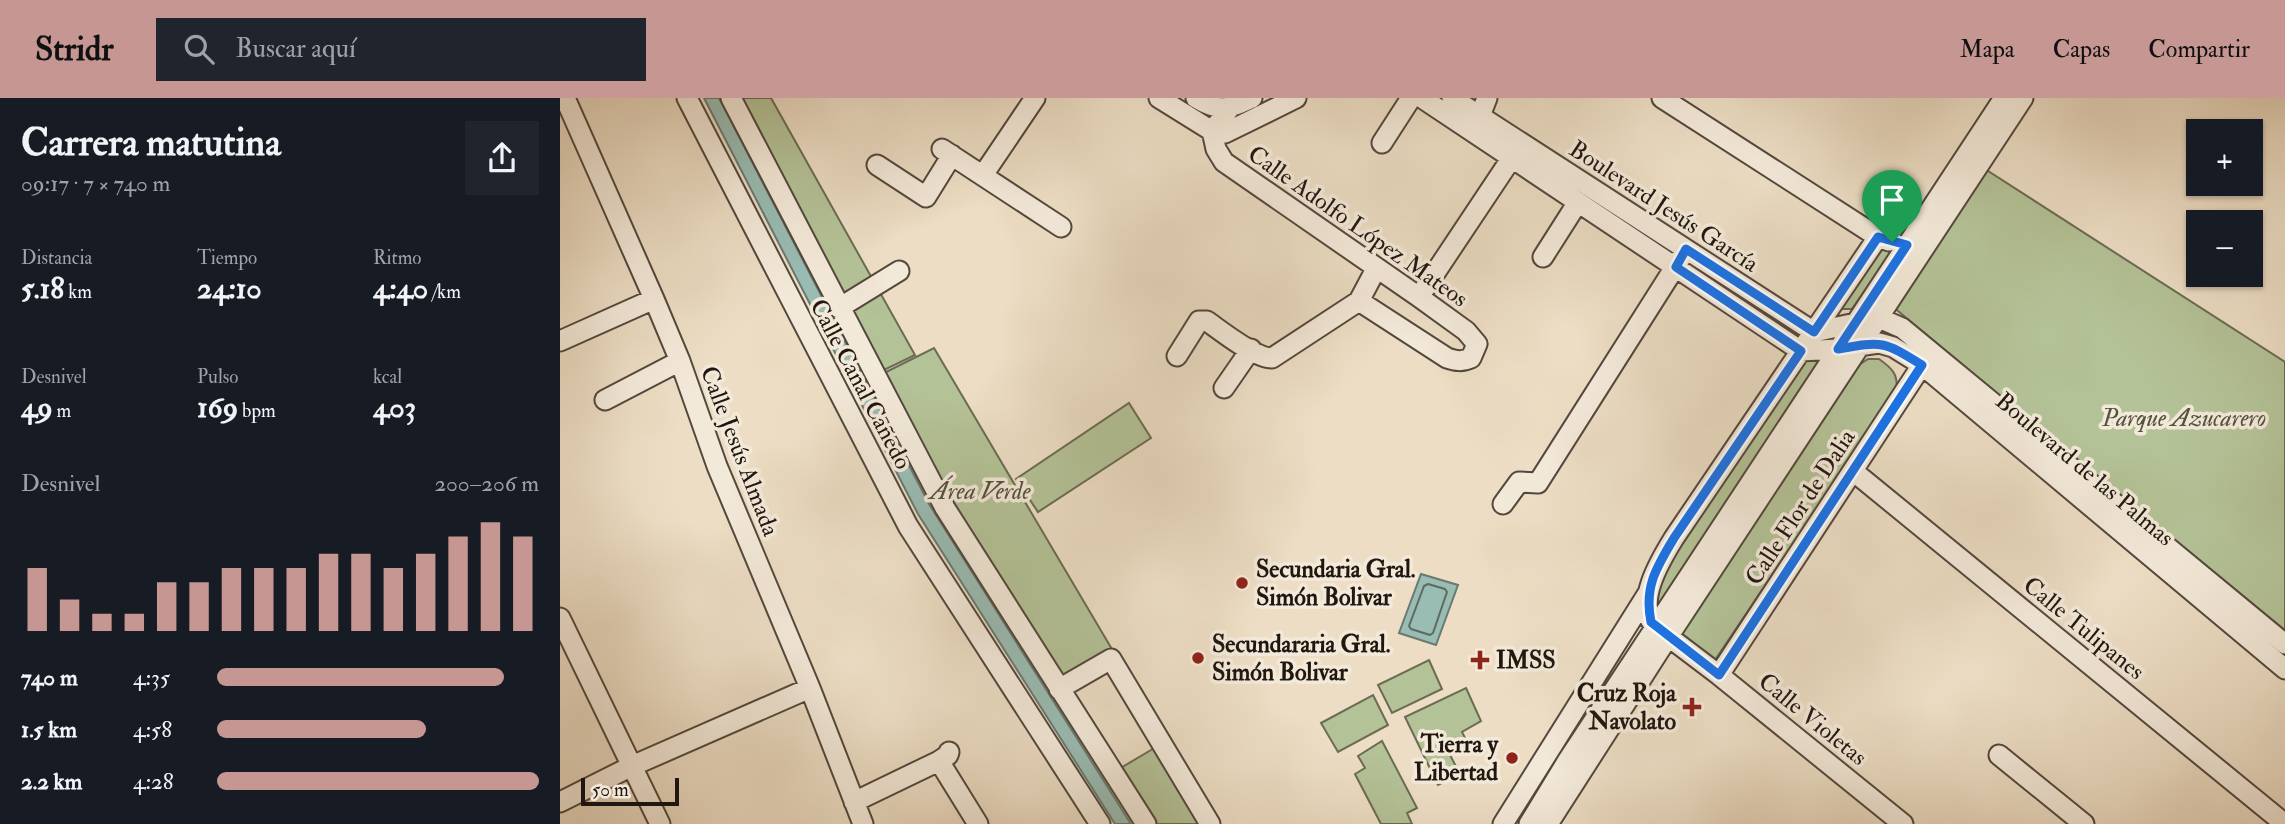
<!DOCTYPE html>
<html lang="es">
<meta charset="utf-8">
<style>
:root{--surface:#171b24;--page:#20242c;--text:#f1f3f6;--muted:#9ea1a6;--accent:#c59692}
body{margin:0;font-family:"IM FELL Double Pica",serif;background:var(--page);color:var(--text);height:100vh;display:flex;flex-direction:column;font-size:26px;white-space:nowrap}
*{box-sizing:border-box;margin:0}
p{font-size:23px;color:var(--muted)}
.icon{flex:none;width:38px;height:38px;fill:none;stroke:currentColor;stroke-width:2;stroke-linecap:round;stroke-linejoin:round}
.map{position:relative;flex:1;overflow:hidden}
.sheet{display:flex;flex-direction:column;background:var(--surface);width:560px}
.sheet>*{flex:none}
.buttons{position:absolute;left:1626px;top:21px;display:grid;gap:14px}
.buttons a{display:grid;place-items:center;width:77px;height:77px;border-radius:0px;background:var(--surface);box-shadow:0 2px 5px #0004;font-size:35px}
.scale{position:absolute;left:21px;bottom:18px;width:98px;box-sizing:border-box;padding-left:7px;border:4px solid #201710;border-top:0;font-size:19px;line-height:24px;white-space:nowrap;color:#201710;-webkit-text-stroke:5px #f3e9d9;paint-order:stroke}
.pin{position:absolute;display:grid;place-items:center;width:60px;height:60px;color:#fff;margin:-72px -30px;border-radius:50% 50% 50% 0;rotate:-45deg;box-shadow:0 0 7px #0007}
.pin .icon{rotate:45deg}
.round{display:grid;place-items:center;flex:none;width:74px;height:74px;border-radius:0px;background:var(--page)}
.head{display:flex;align-items:center;justify-content:space-between;height:119px;padding:0 21px}
h1{font-size:38px;font-weight:700;line-height:52px}
.stats{display:grid;grid-template-columns:repeat(3,1fr);gap:10px;height:119px;padding:7px 21px}
.stats div{display:grid;align-content:center}
.stats b{font-size:30px;font-weight:700}
.stats small{font-size:19px;font-weight:400}
.stats p{font-size:19px}
.chart{height:196px;padding:14px 21px}
.chart p{display:flex;justify-content:space-between}
.chart svg{width:100%;height:126px;margin-top:7px;stroke:var(--accent);stroke-width:6}
ul{padding:0 21px;list-style:none;font-size:23px}
li{display:grid;grid-template-columns:112px 84px 1fr;align-items:center;height:52px}
li i{height:18px;border-radius:9px;background:var(--accent)}
header{display:flex;align-items:center;gap:42px;box-sizing:border-box;height:98px;padding:0 35px;background:var(--accent);color:#111}
header strong{font-size:33px}
nav{display:flex;gap:38px;margin-inline-start:auto;font-size:24px}
.search{width:490px;height:63px;background:var(--page);display:flex;align-items:center;gap:18px;box-sizing:border-box;padding:0 24px;border-radius:0px;color:var(--muted);font-size:26px}
main{display:flex;flex:1;min-height:0}
.map>svg:first-child{display:block}
</style>
<header>
<strong>Stridr</strong>
<div class="search"><svg class="icon" aria-label="search" viewBox="0 0 24 24"><circle cx="10" cy="10" r="6"/><path d="M15 15l6 6"/></svg>Buscar aquí</div>
<nav><a>Mapa</a><a>Capas</a><a>Compartir</a></nav>
</header>
<main>
<section class="sheet">
<div class="head"><div><h1>Carrera matutina</h1><p>09:17 · 7 × 740 m</p></div><a class="round"><svg class="icon" aria-label="share" viewBox="0 0 24 24"><path d="M12 15V3M7 8l5-5 5 5M5 13v7h14v-7"/></svg></a></div>
<div class="stats">
<div><p>Distancia</p><b>5.18<small> km</small></b></div>
<div><p>Tiempo</p><b>24:10</b></div>
<div><p>Ritmo</p><b>4:40<small> /km</small></b></div>
</div>
<div class="stats">
<div><p>Desnivel</p><b>49<small> m</small></b></div>
<div><p>Pulso</p><b>169<small> bpm</small></b></div>
<div><p>kcal</p><b>403</b></div>
</div>
<div class="chart"><p><span>Desnivel</span>200–206 m</p>
<svg viewBox="0 0 160 44" preserveAspectRatio="none"><path d="M5 44V22M15 44V33M25 44V38M35 44V38M45 44V27M55 44V27M65 44V22M75 44V22M85 44V22M95 44V17M105 44V17M115 44V22M125 44V17M135 44V11M145 44V6M155 44V11"/></svg>
</div>
<ul>
<li><b>740 m</b>4:35<i style="width:89%"></i></li>
<li><b>1.5 km</b>4:58<i style="width:65%"></i></li>
<li><b>2.2 km</b>4:28<i style="width:100%"></i></li>
</ul>
</section>
<div class="map">
<svg width="1725" height="726" viewBox="0 0 1725 726">
<rect width="100%" height="100%" fill="#ecddc4"/>
<filter id="stains"><feTurbulence type="fractalNoise" baseFrequency=".00286" numOctaves="4"/><feColorMatrix values="0 0 0 0 .2 0 0 0 0 .09 0 0 0 0 .02 0 0 0 .5 -.17"/></filter>
<radialGradient id="worn" r=".72"><stop offset=".6" stop-color="#630" stop-opacity="0"/><stop offset="1" stop-color="#630" stop-opacity=".3"/></radialGradient>
<path fill="#b4c297" stroke="#6a6c54" stroke-width="2" d="M182,0H211L355,257L324,272Z
M1425,71L1725,264V534L1332,208Z
M1334,151L1292,211H1279L1316,152Z
M374,250L553,553L505,584L391,408L320,277Z
M1261,255V264L1097,511L1095,506L1104,471L1248,256Z
M1308,261H1319C1332,270 1339,277 1336,293L1153,565L1118,534L1299,267Z
M569,305L591,340L478,414L456,381Z
M869,562L882,591L832,615L818,587Z
M906,590L921,623L902,634L909,648L890,657L900,676L878,687L845,619Z
M813,597L828,627L778,654L761,625Z
M822,643L857,710L847,715L852,726H821L795,676L805,670L798,658Z
M596,649L643,726H596L559,671Z"/>
<path fill="#99bcb3" stroke="#697a72" stroke-width="2" d="M144,0H159L369,406L571,726H555L358,416Z
M861,476L898,487L876,547L839,535Z"/>
<g fill="none" stroke-linecap="round" stroke-linejoin="round">
<path stroke="#5c6a62" stroke-width="2" d="M868,486L885,491L887,494L873,535L870,537L851,531L849,528L864,488Z"/>
<defs>
<path id="minor" d="M5,0L94,201L120,263L157,368L250,590L303,726
M127,0L348,428L540,726
M171,0L385,410L586,726
M599,0L652,33L665,35L736,0
M636,0C660,15 668,11 692,0
M862,0L1241,253L1278,251L1319,245L1333,249L1362,267L1725,571
M892,0L1254,234L1319,220L1342,230L1725,546
M1102,0L1318,139L1329,143
M669,11L652,33L656,51L664,64L859,199L906,233L917,246L911,260C902,264 896,263 887,260L799,203
M920,18L927,0
M822,45L851,0
M382,51L501,129
M317,67L366,99L392,57
M423,77L475,0
M1318,139L1114,440C1101,461 1072,508 1097,530L1159,577L1343,726
M983,159L1018,104
M859,199L959,49
M279,210L339,173
M0,243L94,201
M617,258L639,223H647C661,233 695,260 712,260L799,203L816,171
M664,290L691,251
M45,302L120,263
M1293,373L1725,726
M943,406L959,384L978,385L1122,158
M0,520L100,726
M1159,577L1362,267
M499,591L551,561L650,726
M1439,657L1524,726
M379,663L418,726
M0,704L72,668L250,590
M294,704L379,663L388,657L389,654
M943,726L1088,495
M969,726L1008,662L1444,0
M988,726L1108,539L1463,0"/>
</defs>
<use href="#minor" stroke="#53483d" stroke-width="23"/>
<use href="#minor" stroke="#f3e9d9" stroke-width="19"/>
</g>
<g fill="none" stroke-linecap="round" stroke-linejoin="round">
<defs>
<path id="route" d="M1318,139L1347,147L1278,251C1323,243 1323,243 1362,267L1159,577L1091,524C1084,489 1096,470 1114,440L1241,253L1116,169L1126,151L1254,234Z"/>
</defs>
<use href="#route" stroke="#fff" stroke-width="14"/>
<use href="#route" stroke="#1a73e8" stroke-width="9"/>
</g>
<g fill="#8f2418" stroke="#f3e9d9" stroke-width="2.5">
<circle cx="682" cy="485" r="7"/>
<circle cx="638" cy="560" r="7"/>
<path d="M916.5 551.5h7v7h7v7h-7v7h-7v-7h-7v-7h7z"/>
<path d="M1128.5 598.5h7v7h7v7h-7v7h-7v-7h-7v-7h7z"/>
<circle cx="952" cy="660" r="7"/>
</g>
<g text-anchor="middle" stroke-width="7" stroke-linejoin="round" paint-order="stroke">
<g font-size="24" fill="#201710" stroke="#f3e9d9">
<text transform="translate(1104 108) rotate(33)" y="8">Boulevard Jesús García</text>
<text transform="translate(798 128) rotate(35)" y="8">Calle Adolfo López Mateos</text>
<text transform="translate(301 286) rotate(62)" y="8">Calle Canal Cañedo</text>
<text transform="translate(180 353) rotate(69)" y="8">Calle Jesús Almada</text>
<text transform="translate(1525 371) rotate(40)" y="8">Boulevard de las Palmas</text>
<text transform="translate(1240 409) rotate(-57)" y="8">Calle Flor de Dalia</text>
<text transform="translate(1524 530) rotate(39)" y="8">Calle Tulipanes</text>
<text transform="translate(1253 621) rotate(39)" y="8">Calle Violetas</text>
</g>
<g font-size="24" font-style="italic" fill="#54533f" stroke="#f3e9d9">
<text x="1624" y="328">Parque Azucarero</text>
<text x="420" y="401">Área Verde</text>
</g>
<g font-size="24" font-weight="bold" fill="#201710" stroke="#f3e9d9" text-anchor="start">
<text x="696" y="479">Secundaria Gral.<tspan x="696" dy="28">Simón Bolivar</tspan></text>
<text x="652" y="554">Secundararia Gral.<tspan x="652" dy="28">Simón Bolivar</tspan></text>
<text x="936" y="570">IMSS</text>
<text x="1116" y="603" text-anchor="end">Cruz Roja<tspan x="1116" dy="28">Navolato</tspan></text>
<text x="938" y="654" text-anchor="end">Tierra y<tspan x="938" dy="28">Libertad</tspan></text>
</g>
</g>
<rect width="100%" height="100%" filter="url(#stains)"/>
<rect width="100%" height="100%" fill="url(#worn)"/>
</svg>
<div class="buttons">
<a>+</a>
<a>−</a>
</div>
<div class="scale">50 m</div>
<div class="pin" style="left:1332px;top:144px;background:#1e9e55"><svg class="icon" aria-label="arrive" viewBox="0 0 24 24"><path d="M6 21V4h12l-3 4 3 4H6"/></svg></div>
</div>
</main>
